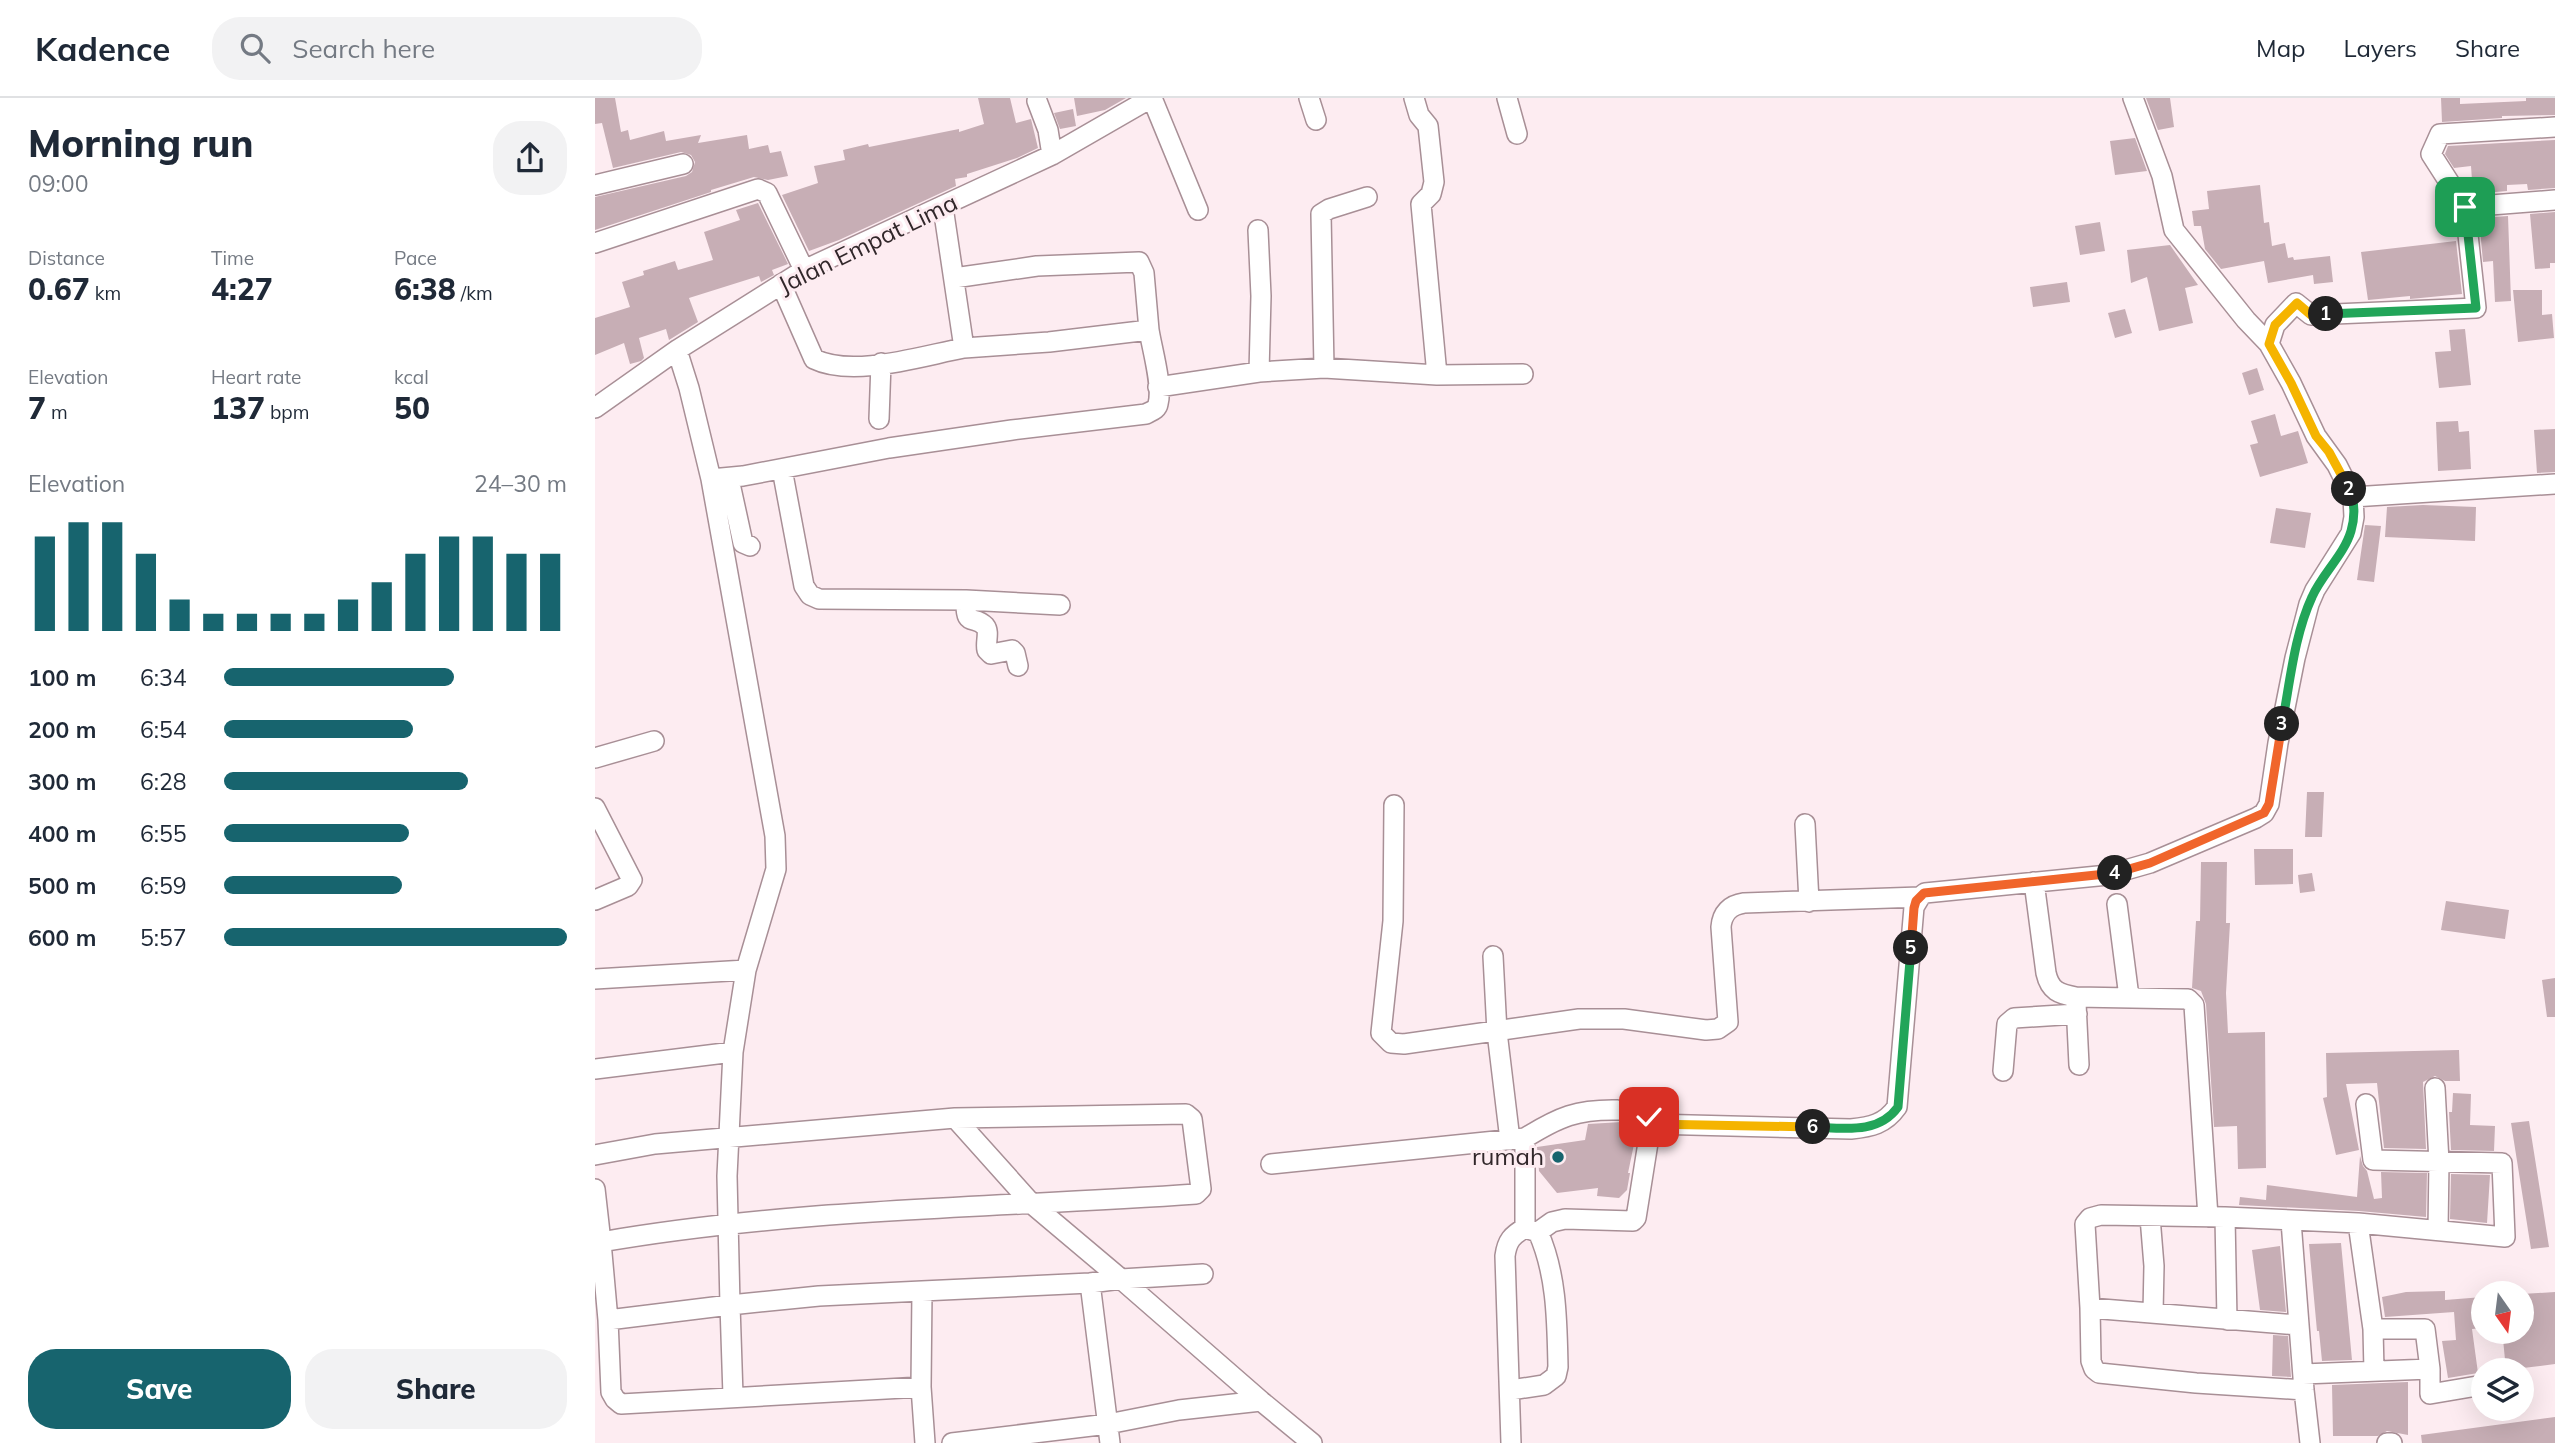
<!DOCTYPE html>
<meta charset="utf-8">
<style>
:root{--surface:#fff;--page:#f2f2f3;--text:#1f2937;--muted:#747a83;--line:#e0e1e3;--accent:#17646e}
body{margin:0;font-family:Mulish,sans-serif;background:var(--page);color:var(--text);height:100vh;display:flex;flex-direction:column;font-size:26px;white-space:nowrap}
*{box-sizing:border-box;margin:0}
p{font-size:23px;color:var(--muted)}
.icon{flex:none;width:38px;height:38px;fill:none;stroke:currentColor;stroke-width:2;stroke-linecap:round;stroke-linejoin:round}
.map{position:relative;flex:1;overflow:hidden}
.side{display:flex;flex-direction:column;background:var(--surface);width:595px}
.side>*{flex:none}
.needle{width:46px;rotate:166deg}
.tools{position:absolute;left:1876px;top:1183px;display:grid;gap:14px}
.tools a{display:grid;place-items:center;width:63px;height:63px;border-radius:50%;background:var(--surface);box-shadow:0 7px 28px #0002;font-size:35px}
.pin{position:absolute;display:grid;place-items:center;width:60px;height:60px;color:#fff;margin:-30px;border-radius:14px;box-shadow:0 4px 10px #0006}
.km{position:absolute;width:35px;height:35px;margin:-18px;border-radius:50%;background:#222;color:#fff;font-size:19px;line-height:35px;text-align:center}
.round{display:grid;place-items:center;flex:none;width:74px;height:74px;border-radius:28px;background:var(--page)}
.overview{display:flex;align-items:center;justify-content:space-between;height:119px;padding:0 28px}
h1{font-size:38px;font-weight:800;line-height:52px}
.stats{display:grid;grid-template-columns:repeat(3,1fr);gap:10px;height:119px;padding:7px 28px}
.stats div{display:grid;align-content:center}
.stats b{font-size:30px;font-weight:800}
.stats small{font-size:19px;font-weight:400}
.stats p{font-size:19px}
.chart{height:196px;padding:14px 28px}
.chart p{display:flex;justify-content:space-between}
.chart svg{width:100%;height:126px;margin-top:7px;stroke:var(--accent);stroke-width:6}
.action{display:flex;gap:14px;margin-top:auto;padding:14px 28px}
.action a{flex:1;height:80px;border-radius:28px;background:var(--accent);color:#fff;font-size:28px;font-weight:800;line-height:80px;text-align:center}
.action a+a{background:var(--page);color:var(--text)}
ul{padding:0 28px;list-style:none;font-size:23px}
li{display:grid;grid-template-columns:112px 84px 1fr;align-items:center;height:52px}
li i{height:18px;border-radius:9px;background:var(--accent)}
header{display:flex;align-items:center;gap:42px;box-sizing:border-box;height:98px;padding:0 35px;background:var(--surface);border-bottom:2px solid var(--line)}
header strong{font-size:33px}
nav{display:flex;gap:38px;margin-inline-start:auto;font-size:24px}
.search{width:490px;height:63px;background:var(--page);display:flex;align-items:center;gap:18px;box-sizing:border-box;padding:0 24px;border-radius:28px;color:var(--muted);font-size:26px}
main{display:flex;flex:1;min-height:0}
.map>svg:first-child{display:block}
</style>
<header>
<strong>Kadence</strong>
<div class="search"><svg class="icon" aria-label="search" viewBox="0 0 24 24"><circle cx="10" cy="10" r="6"/><path d="M15 15l6 6"/></svg>Search here</div>
<nav><a>Map</a><a>Layers</a><a>Share</a></nav>
</header>
<main>
<section class="side">
<div class="overview"><div><h1>Morning run</h1><p>09:00</p></div><a class="round"><svg class="icon" aria-label="share" viewBox="0 0 24 24"><path d="M12 15V3M7 8l5-5 5 5M5 13v7h14v-7"/></svg></a></div>
<div class="stats">
<div><p>Distance</p><b>0.67<small> km</small></b></div>
<div><p>Time</p><b>4:27</b></div>
<div><p>Pace</p><b>6:38<small> /km</small></b></div>
</div>
<div class="stats">
<div><p>Elevation</p><b>7<small> m</small></b></div>
<div><p>Heart rate</p><b>137<small> bpm</small></b></div>
<div><p>kcal</p><b>50</b></div>
</div>
<div class="chart"><p><span>Elevation</span>24–30 m</p>
<svg viewBox="0 0 160 44" preserveAspectRatio="none"><path d="M5 44V11M15 44V6M25 44V6M35 44V17M45 44V33M55 44V38M65 44V38M75 44V38M85 44V38M95 44V33M105 44V27M115 44V17M125 44V11M135 44V11M145 44V17M155 44V17"/></svg>
</div>
<ul>
<li><b>100 m</b>6:34<i style="width:67%"></i></li>
<li><b>200 m</b>6:54<i style="width:55%"></i></li>
<li><b>300 m</b>6:28<i style="width:71%"></i></li>
<li><b>400 m</b>6:55<i style="width:54%"></i></li>
<li><b>500 m</b>6:59<i style="width:52%"></i></li>
<li><b>600 m</b>5:57<i style="width:100%"></i></li>
</ul>
<div class="action"><a>Save</a><a>Share</a></div>
</section>
<div class="map">
<svg width="1960" height="1345" viewBox="0 0 1960 1345">
<rect width="100%" height="100%" fill="#fdecf1"/>
<path fill="#c7aeb5" d="M0,0H20L26,34L33,32L35,42L69,33L71,43L106,37L103,45L152,37L154,51L173,47L175,55L186,53L193,78L173,82L159,79L116,92V94L0,132V99L91,78L97,74L100,64L96,57L86,54L18,70L7,25L0,26Z
M383,0H415L421,25L436,21L443,50L422,60L372,76V79L360,81L361,88L244,142L214,153L187,97L223,85L219,68L250,62L248,52L273,46L274,49L364,31V34L389,26Z
M479,0H531L510,12L482,18Z
M1551,0H1575L1579,29L1563,32Z
M1846,0H1865V6L1931,3V0H1960V17L1907,18V20L1847,24Z
M478,11L481,28L465,31L459,15Z
M1540,40L1552,73L1520,77L1515,43Z
M1960,42V90L1933,92L1932,86L1912,87V93L1878,96L1876,68L1859,70L1850,56L1853,48Z
M1665,87L1669,125L1674,124L1677,148L1690,145L1693,160L1698,159L1699,162L1735,158L1738,184L1719,186L1718,177L1673,185L1669,163L1626,171L1610,151L1606,128H1599L1597,113L1614,111L1612,93Z
M163,105L193,166L177,172L179,177L166,184L164,178L94,200L103,224L74,242L71,231L44,240L49,260L46,263L35,266L29,245L0,257V220L35,209L27,184L49,177L48,173L80,163L83,172L118,162L109,134L145,122L141,112Z
M1960,114V165H1955V170L1940,171L1935,116Z
M1913,118L1916,203L1900,204L1898,163L1888,164L1884,120Z
M1505,124L1510,153L1485,157L1480,128Z
M1861,143L1867,196L1815,201V198L1773,202L1766,154Z
M1575,147L1603,187L1590,190L1598,225L1564,233L1552,179L1536,185L1532,152Z
M1472,184L1475,204L1438,209L1435,189Z
M1918,192H1947V217L1957,216L1959,240L1923,244Z
M1530,211L1537,235L1520,240L1513,215Z
M1870,231L1876,287L1844,290L1840,254L1856,253L1854,232Z
M1662,270L1669,292L1654,297L1647,275Z
M1680,316L1686,338L1703,333L1713,365L1665,379L1655,347L1663,345L1656,323Z
M1863,323L1864,334L1874,333L1876,371L1843,373L1841,324Z
M1960,331V374L1942,375L1939,332Z
M1828,407L1881,409L1880,443L1790,439L1792,409Z
M1681,410L1716,415L1710,450L1675,445Z
M1770,427L1786,428L1779,484L1762,482Z
M1712,694H1729L1727,739H1710Z
M1659,751H1698V786L1660,787Z
M1606,764H1632L1631,825H1635L1631,895L1633,935L1670,934L1671,1070L1643,1071L1642,1028L1619,1029L1611,906L1606,893L1597,890L1601,823H1605Z
M1717,775L1720,793L1705,795L1703,777Z
M1851,803L1914,812L1910,841L1846,832Z
M1960,880V919H1952L1947,882Z
M1864,952L1865,983H1850L1840,978L1828,984L1831,1051L1789,1050L1782,985L1751,986L1764,1052L1741,1057L1728,1000L1732,999L1731,955Z
M1858,995L1876,996L1875,1027L1900,1028L1899,1053L1856,1052L1854,1014H1857Z
M1934,1023L1954,1149L1936,1151L1916,1025Z
M1027,1024L1043,1027L1033,1075H1035L1032,1092L1024,1100L1002,1098L1003,1090L962,1095L944,1073L942,1049L990,1042L993,1026Z
M1765,1058L1768,1068L1772,1073L1779,1101L1787,1100L1786,1074L1832,1075L1831,1119L1764,1113L1644,1107L1645,1099L1671,1102L1672,1087L1762,1099Z
M1856,1076L1895,1077L1892,1125L1855,1121Z
M1746,1145L1757,1262L1727,1263L1724,1233H1722L1714,1146Z
M1685,1148L1691,1214L1665,1212L1657,1152Z
M1850,1193V1202L1888,1199V1230L1877,1231L1883,1275L1853,1280L1847,1243L1861,1242L1859,1214L1790,1219L1787,1199L1811,1194Z
M1960,1194V1266L1928,1270V1272H1911L1908,1241L1927,1239V1196Z
M1678,1237L1693,1238L1696,1279L1677,1278Z
M1813,1284V1337L1792,1333L1783,1338H1738L1737,1287Z
M1960,1319V1345H1827L1826,1337Z"/>
<g fill="none" stroke-linecap="round" stroke-linejoin="round">
<defs>
<path id="minor" d="M557,0L603,112
M714,0L721,22
M912,0L922,36
M442,3L453,32L457,57
M0,87L88,66
M348,109L369,250L454,244L554,232L549,175L544,164L442,168L359,180
M1870,109L1960,102
M663,132L666,198L664,274
M0,145L163,91L172,95L209,172
M186,186L219,261C258,280 326,258 369,250
M1674,246L1680,227L1701,205L1716,217L1881,210L1870,109L1836,56L1845,36L1960,29
M82,252L94,290L116,381L180,738L181,771L151,872L138,954L132,1078L135,1207L224,1198L327,1193L326,1289L330,1345
M729,270L842,277L826,106L836,96L839,84L833,28L824,17L819,0
M842,277L928,276
M563,289L664,274L729,270L726,116L734,111L772,99
M0,310L82,252L209,172L457,57L556,0
M284,321L286,265
M187,371L209,488L215,497L224,501L371,502C370,531 379,516 390,528C395,534 390,545 392,552L396,556L417,552L420,555L423,568
M116,381L148,378L294,350L417,332L551,316C556,313 562,312 563,306C568,288 557,251 554,232
M134,381L148,445L155,448
M1758,399L1960,386
M371,502L465,507
M0,660L59,643
M799,707L798,823L786,935L796,945L809,946L984,921H1029L1111,932L1123,931L1133,924L1126,829C1127,815 1135,807 1149,805L1325,799
M0,710L37,782L33,788L0,802
M1210,726L1214,804
M1439,784L1451,875C1455,893 1464,896 1481,899L1593,901L1599,907L1613,1119
M1522,806L1534,899
M898,858L902,934L915,1042
M0,881L151,872
M1481,905L1484,967
M0,971L138,954
M1408,973L1412,926L1419,920L1482,916
M1840,990L1844,1064L1843,1132
M360,1020L437,1106L526,1181L608,1176
M930,1040C964,1019 982,1011 1023,1012C1034,1012 1045,1012 1054,1019L1056,1026
M0,1057L60,1046L360,1020L591,1016L597,1021L606,1091L601,1096C403,1110 202,1110 6,1144L0,1091
M676,1066L930,1040V1130C917,1137 912,1143 910,1158L916,1345
M1555,1119L1559,1168L1558,1215
M1630,1119L1632,1222
M1696,1123L1709,1292L1715,1345
M1763,1125L1778,1231L1779,1273
M943,1134L957,1124L970,1121L1038,1123L1041,1120L1056,1026L1256,1031C1276,1029 1290,1026 1302,1009L1319,809L1325,799L1330,795L1513,777L1555,765L1661,720L1669,715L1674,706L1683,645L1700,560L1714,506L1720,492L1756,435L1759,419L1758,399L1742,367L1721,338L1696,285L1674,246L1651,222L1579,132L1567,78L1538,0
M6,1144L13,1222L16,1294L20,1301L26,1306L326,1289
M495,1185L515,1345
M327,1193L495,1185L526,1181L666,1303L717,1345
M1495,1210L1703,1227
M13,1222L135,1207L138,1298
M1835,1271V1296L1888,1287
M1708,1276L1835,1271L1830,1231H1778
M916,1292L949,1287L961,1278L963,1269C962,1224 962,1176 943,1134L930,1130
M1709,1292L1601,1285L1504,1275L1499,1271L1496,1263L1495,1210L1490,1126L1495,1120L1506,1117L1630,1119L1763,1125L1910,1139L1907,1065L1778,1062L1771,1006
M357,1345L513,1326L584,1312L666,1303
M1792,1345H1797"/>
</defs>
<use href="#minor" stroke="#a88f96" stroke-width="22"/>
<use href="#minor" stroke="#fff" stroke-width="19"/>
</g>
<g fill="none" stroke-linecap="round" stroke-linejoin="round">
<defs>
<path id="split-1" d="M1731,216L1881,210L1870,109"/>
<path id="split-2" d="M1731,216L1716,217L1702,205L1680,227L1674,246L1696,285L1721,338L1734,354L1754,391"/>
<path id="split-3" d="M1687,626C1695,585 1699,538 1717,499C1727,476 1749,457 1756,433C1760,419 1760,404 1754,391"/>
<path id="split-4" d="M1520,775L1555,765L1669,715L1674,706L1687,626"/>
<path id="split-5" d="M1316,850L1319,810L1321,803L1329,795L1520,775"/>
<path id="split-6" d="M1218,1029C1248,1030 1283,1037 1303,1009L1316,850"/>
<path id="split-7" d="M1054,1019L1056,1026L1218,1029"/>
</defs>
<use href="#split-1" stroke="#fff" stroke-width="14"/>
<use href="#split-2" stroke="#fff" stroke-width="14"/>
<use href="#split-3" stroke="#fff" stroke-width="14"/>
<use href="#split-4" stroke="#fff" stroke-width="14"/>
<use href="#split-5" stroke="#fff" stroke-width="14"/>
<use href="#split-6" stroke="#fff" stroke-width="14"/>
<use href="#split-7" stroke="#fff" stroke-width="14"/>
<use href="#split-1" stroke="#22a559" stroke-width="9"/>
<use href="#split-2" stroke="#f5b400" stroke-width="9"/>
<use href="#split-3" stroke="#22a559" stroke-width="9"/>
<use href="#split-4" stroke="#f0652b" stroke-width="9"/>
<use href="#split-5" stroke="#f0652b" stroke-width="9"/>
<use href="#split-6" stroke="#22a559" stroke-width="9"/>
<use href="#split-7" stroke="#f5b400" stroke-width="9"/>
</g>
<circle fill="#17646e" stroke="#fdecf1" stroke-width="2.5" cx="963" cy="1059" r="7"/>
<g text-anchor="middle" stroke-width="6" stroke-linejoin="round" paint-order="stroke">
<g font-size="24" fill="#31272a" stroke="#fdecf1">
<text transform="translate(273 146) rotate(-26)" y="8">Jalan Empat Lima</text>
</g>
<g font-size="24" fill="#31272a" stroke="#fdecf1" text-anchor="end">
<text x="949" y="1067">rumah</text>
</g>
</g>
</svg>
<div class="tools">
<a><svg class="needle" viewBox="-14 -14 28 28"><path d="M0-13l5 13h-10z" fill="#e53935"/><path d="M0 13l5-13h-10z" fill="#747a83"/></svg></a>
<a><svg class="icon" aria-label="layers" viewBox="0 0 24 24"><path d="M12 4l9 5-9 5-9-5zM3 14l9 5 9-5"/></svg></a>
</div>
<div class="pin" style="left:1870px;top:109px;background:#1e9e55"><svg class="icon" aria-label="arrive" viewBox="0 0 24 24"><path d="M6 21V4h12l-3 4 3 4H6"/></svg></div>
<div class="pin" style="left:1054px;top:1019px;background:#d93025"><svg class="icon" aria-label="check" viewBox="0 0 24 24"><path d="M5 12l5 5 9-10"/></svg></div>
<b class="km" style="left:1731px;top:216px">1</b>
<b class="km" style="left:1754px;top:391px">2</b>
<b class="km" style="left:1687px;top:626px">3</b>
<b class="km" style="left:1520px;top:775px">4</b>
<b class="km" style="left:1316px;top:850px">5</b>
<b class="km" style="left:1218px;top:1029px">6</b>
</div>
</main>
